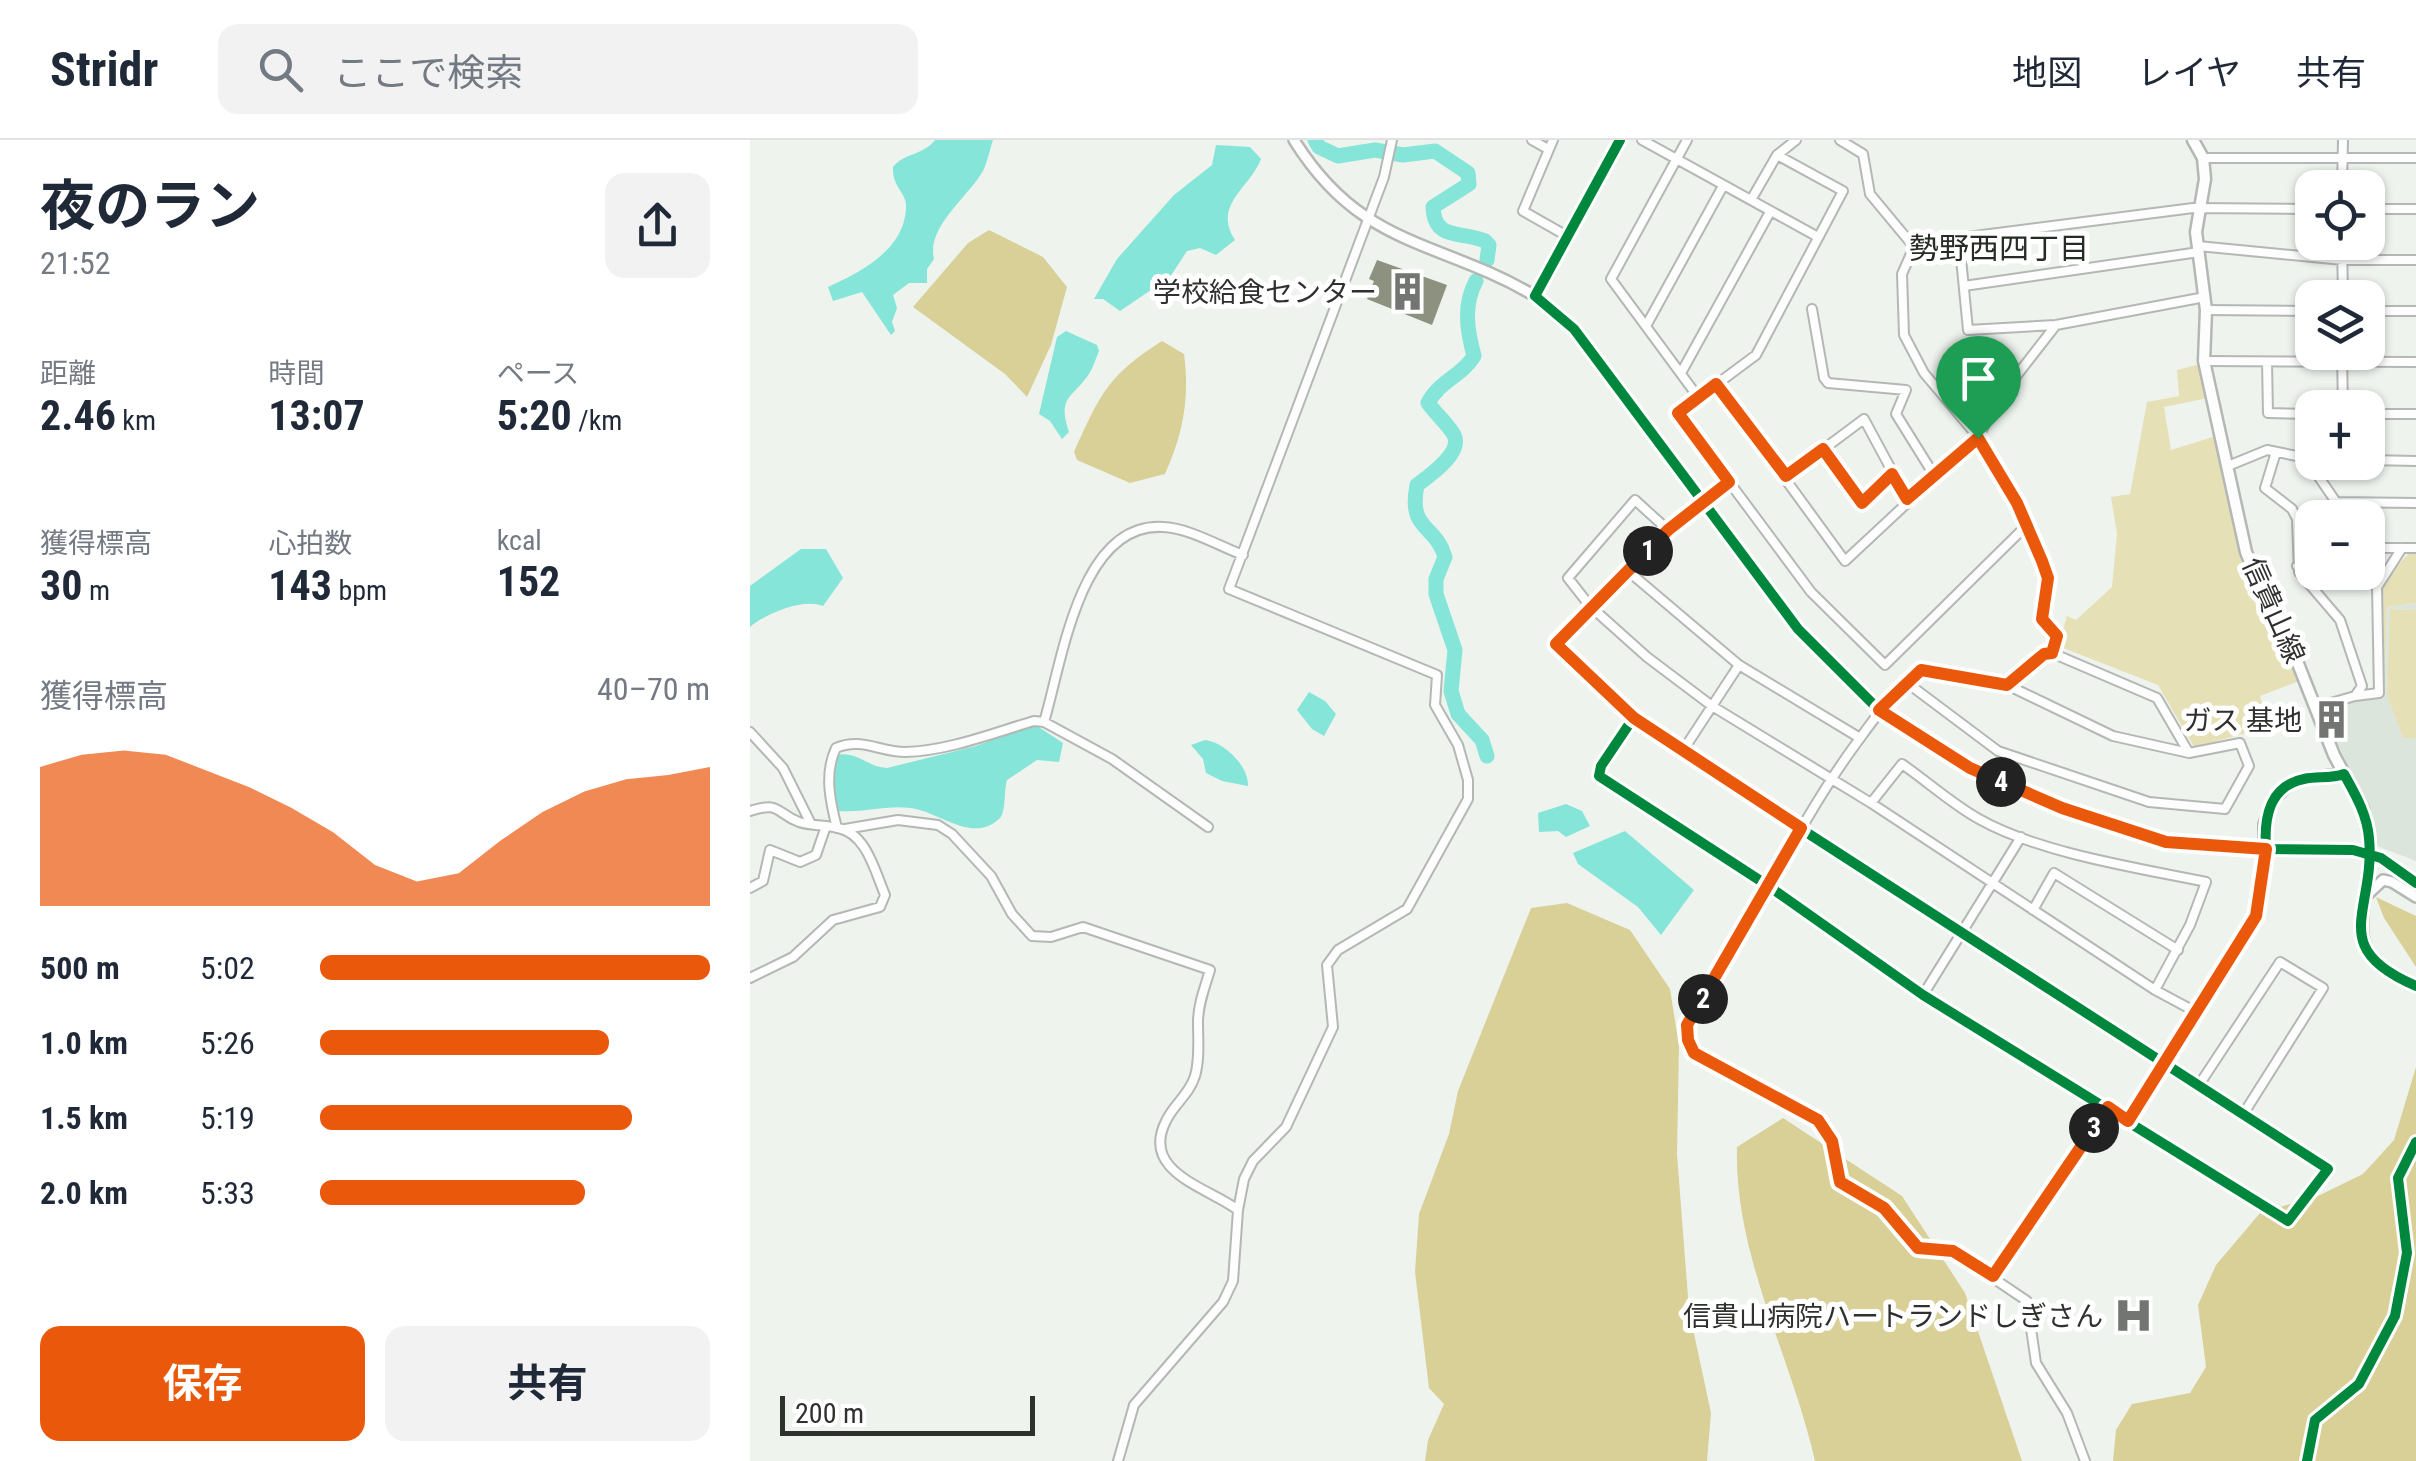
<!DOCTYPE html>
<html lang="ja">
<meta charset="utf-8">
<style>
:root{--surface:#fff;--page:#f2f2f3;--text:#1f2937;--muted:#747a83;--line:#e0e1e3;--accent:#ea580c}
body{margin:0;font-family:"Roboto Condensed","Noto Sans JP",sans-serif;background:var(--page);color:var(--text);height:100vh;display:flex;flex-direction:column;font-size:38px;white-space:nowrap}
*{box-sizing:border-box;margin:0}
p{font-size:32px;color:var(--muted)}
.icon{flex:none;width:55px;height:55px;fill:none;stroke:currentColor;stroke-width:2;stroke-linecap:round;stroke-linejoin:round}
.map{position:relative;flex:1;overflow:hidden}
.sheet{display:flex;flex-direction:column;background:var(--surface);width:750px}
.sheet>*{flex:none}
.buttons{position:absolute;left:1545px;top:30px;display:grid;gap:20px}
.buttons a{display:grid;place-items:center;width:90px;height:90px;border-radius:20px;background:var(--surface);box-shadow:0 2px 8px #0004;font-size:50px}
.scale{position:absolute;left:30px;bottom:25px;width:255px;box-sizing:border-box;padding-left:10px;border:5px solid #2f312e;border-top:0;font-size:28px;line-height:35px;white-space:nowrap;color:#2f312e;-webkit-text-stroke:8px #fff;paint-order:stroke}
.pin{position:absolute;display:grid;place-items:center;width:85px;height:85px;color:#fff;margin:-102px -42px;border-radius:50% 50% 50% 0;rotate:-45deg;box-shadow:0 0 10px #0007}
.pin .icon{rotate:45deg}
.km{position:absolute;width:50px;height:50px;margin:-25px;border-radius:50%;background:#222;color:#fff;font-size:28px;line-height:50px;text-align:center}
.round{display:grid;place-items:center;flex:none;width:105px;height:105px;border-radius:20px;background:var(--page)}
.overview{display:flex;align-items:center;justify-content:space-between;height:170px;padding:0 40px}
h1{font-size:55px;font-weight:700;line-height:75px}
.metrics{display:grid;grid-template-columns:repeat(3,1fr);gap:15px;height:170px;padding:10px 40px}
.metrics div{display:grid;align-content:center}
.metrics b{font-size:42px;font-weight:700}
.metrics small{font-size:28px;font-weight:400}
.metrics p{font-size:28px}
.chart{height:280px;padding:20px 40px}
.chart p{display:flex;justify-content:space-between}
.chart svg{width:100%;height:180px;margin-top:10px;fill:var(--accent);opacity:.7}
.action{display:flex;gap:20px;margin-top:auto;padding:20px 40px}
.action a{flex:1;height:115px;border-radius:20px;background:var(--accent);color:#fff;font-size:40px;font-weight:700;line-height:115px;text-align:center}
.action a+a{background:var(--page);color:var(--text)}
ul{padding:0 40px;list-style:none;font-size:32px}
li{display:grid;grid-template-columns:160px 120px 1fr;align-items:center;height:75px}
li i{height:25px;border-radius:12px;background:var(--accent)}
header{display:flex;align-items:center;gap:60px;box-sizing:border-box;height:140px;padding:0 50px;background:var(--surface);border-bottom:2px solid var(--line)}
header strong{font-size:48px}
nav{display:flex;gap:55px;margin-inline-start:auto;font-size:35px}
.search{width:700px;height:90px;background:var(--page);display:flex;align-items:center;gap:25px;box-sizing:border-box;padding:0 35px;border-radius:20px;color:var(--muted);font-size:38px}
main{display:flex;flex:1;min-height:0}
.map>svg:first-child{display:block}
</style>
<header>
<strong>Stridr</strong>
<div class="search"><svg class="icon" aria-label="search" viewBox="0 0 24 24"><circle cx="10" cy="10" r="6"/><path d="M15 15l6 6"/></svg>ここで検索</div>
<nav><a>地図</a><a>レイヤ</a><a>共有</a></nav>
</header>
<main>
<section class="sheet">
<div class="overview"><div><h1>夜のラン</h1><p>21:52</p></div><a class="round"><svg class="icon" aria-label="share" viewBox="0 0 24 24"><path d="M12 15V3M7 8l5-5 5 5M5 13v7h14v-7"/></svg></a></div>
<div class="metrics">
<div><p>距離</p><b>2.46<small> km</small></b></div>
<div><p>時間</p><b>13:07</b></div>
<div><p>ペース</p><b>5:20<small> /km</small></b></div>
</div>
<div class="metrics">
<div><p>獲得標高</p><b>30<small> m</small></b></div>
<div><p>心拍数</p><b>143<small> bpm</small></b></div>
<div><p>kcal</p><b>152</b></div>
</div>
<div class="chart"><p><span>獲得標高</span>40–70 m</p>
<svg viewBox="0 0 160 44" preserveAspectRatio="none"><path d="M0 44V10L10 7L20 6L30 7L40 11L50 15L60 20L70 26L80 34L90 38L100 36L110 28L120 21L130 16L140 13L150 12L160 10V44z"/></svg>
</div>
<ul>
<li><b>500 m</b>5:02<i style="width:100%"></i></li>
<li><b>1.0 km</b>5:26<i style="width:74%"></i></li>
<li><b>1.5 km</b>5:19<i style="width:80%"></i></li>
<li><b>2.0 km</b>5:33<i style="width:68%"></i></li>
</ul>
<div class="action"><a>保存</a><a>共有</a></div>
</section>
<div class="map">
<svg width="1666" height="1321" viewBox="0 0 1666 1321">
<rect width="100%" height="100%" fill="#eef3ee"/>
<path fill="#dce5db" d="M1666,463V470L1641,469L1637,554L1653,598L1666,599V721L1627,706L1620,669L1582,593L1594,587L1588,566L1634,555L1637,467Z"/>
<path fill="#e6e0b7" d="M1450,224L1458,258L1414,267L1421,310L1466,296L1494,428L1552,540L1510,556L1519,587L1444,607L1408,545L1308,506L1317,476L1326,480L1362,447L1367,393L1361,357L1380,354L1397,262L1429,256L1427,230Z
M1658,414H1666V463L1637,467L1634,555L1630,556L1631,444Z
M1640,469L1666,470V599L1653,598L1637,555Z"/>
<path fill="#d9d098" d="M239,90L293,117L317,147L301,205L277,257L255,234L163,167L218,103Z
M412,201L434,214C440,258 433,294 415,334L380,343L327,320L324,312C350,255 357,236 412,201Z
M1626,757L1666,776V827L1634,778Z
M817,763L880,790L920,849L929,906L927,1014L939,1170L961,1273L957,1321H675L678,1300L694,1264L679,1248L665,1132L669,1074L699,994L708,951L781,768Z
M1666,927V1321H1363L1366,1290L1382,1264L1440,1253L1456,1227L1448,1165L1466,1125L1510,1073L1570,1055L1613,1034L1644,1000Z
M1033,978L1152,1056L1215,1153L1272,1321H1065C1041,1215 984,1116 987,1007Z"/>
<path fill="#84e5d8" d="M185,0H243C240,9 237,23 233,31C219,56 176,87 184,119L177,129V143H159L143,155L147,168L142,182L145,191L141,195L112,152L83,161L78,147C113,131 157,108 156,64C155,52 142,46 143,27C154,13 174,15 185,0Z
M466,5L500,7L511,19C500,48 462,65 485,100L466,115L450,108L437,111L420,137L370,171L353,159H344L367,119L424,55L462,25Z
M316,191L347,205L349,211C346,218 343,228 339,234C322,259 307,256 319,292L312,299L300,281L289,274L307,197Z
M51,409H76L93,438L73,466C53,458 15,474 0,487V446Z
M559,552L575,561L586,574L574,596L562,589L547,570Z
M279,586H287L313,603L309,622L287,620L257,640C254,649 256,672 250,678C223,705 189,671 160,668C136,665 113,673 89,671L76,627L87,615C107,611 117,627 137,628L226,606Z
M455,600C474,602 499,626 498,646L472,641L456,633L453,619L441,605Z
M816,664L832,671L840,686L816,697L808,691L789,692L788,673Z
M875,691L944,750L911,795L888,767L828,724L823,713Z"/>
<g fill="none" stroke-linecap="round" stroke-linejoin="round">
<path stroke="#84e5d8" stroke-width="15" d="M565,0L569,7L588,16L625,10L653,15L685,11L718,33L719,44L683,67C684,101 712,91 735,101L739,105L737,120
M726,141C713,165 717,190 724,216C712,236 688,242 678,263C685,273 698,284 704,295C713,313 679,336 667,345C658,392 685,383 695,417L686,439V454L705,510L701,551L708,574L732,600L737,616"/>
</g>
<path fill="#8c9180" d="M627,120L697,145L682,185L617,159L624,141L619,139Z"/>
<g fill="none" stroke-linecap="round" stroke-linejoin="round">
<defs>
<path id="minor" d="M782,0L798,9
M803,0L773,71L817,96
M892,0L1068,97
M937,0L861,139L948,257
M1090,0L1113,14L1120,54L1164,107L1152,134L1154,195L1174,233L1228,297L1278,384L1297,438L1292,479L1307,496L1302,513
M1027,15L1093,51L1006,215L928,273L1061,452L1135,525L1278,384
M1453,18H1666
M1592,48L1593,0
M1001,60L1027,15L1046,0
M1618,69H1666
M1592,102L1593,158
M1448,106L1593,120H1666
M1214,146L1449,112
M1455,157L1306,185L1218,190L1209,98L1443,68L1562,69
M1062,169L1074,238L1078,243L1156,250L1146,274L1184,335
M1456,170L1562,171
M1618,171H1666
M896,186L973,46
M1592,212L1593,268
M1454,221L1666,222
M1517,222L1518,273L1562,274
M931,233L1020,72
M966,244L1095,421L1228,297L1250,257L1306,185
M1618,274H1666
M1073,309L1112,363L1142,333
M1526,312L1515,348L1542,369L1547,379L1549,432L1590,480L1612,546L1605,556L1567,567
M1561,319L1562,327L1597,378
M1618,320L1666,321
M1478,326L1517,310L1562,319
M1036,337L1114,279L1157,359
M1585,362L1666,363
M918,390L885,360L818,438L840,466L897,517L962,566L1121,663L1405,850L1446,872
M1618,401L1625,408H1666
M1547,426L1562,419
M878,431L989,525L1110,598
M1156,542L1248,611L1399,662L1475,669L1499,626L1490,603L1439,613L1363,596L1257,545L1171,531C1143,551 1125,578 1105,605C1040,694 998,797 937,885V900L944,913L1075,986L1090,1042L1134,1068L1168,1108L1203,1111L1277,1161L1286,1223L1317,1273L1335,1321
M1257,545L1294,514L1302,513L1407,558L1439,613
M1605,556L1629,553L1627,447L1652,408
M884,577L851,626L849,636L1017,745L1173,855L1538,1081L1578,1029L932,612L884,577L808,508L806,500L918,390L979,342
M294,582C312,523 329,382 413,387C439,388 469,406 493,415
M0,592L33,628L61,684
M932,612L989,525
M1121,663L1152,624C1178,642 1202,664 1229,679C1289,713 1388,728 1456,742L1440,785L1405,850
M0,671C31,661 25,673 49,682C61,686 76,685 88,688C116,693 125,731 135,755L130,767L83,780L43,817L0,838
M87,688C80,661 74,633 86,608C111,597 130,612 155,612C198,611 243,593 284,581L294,582L362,619L458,687
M95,689L148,680L188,685L202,694L241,736L262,774L282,796L301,797L333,787L460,830C455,847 448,864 448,882C448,900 450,919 445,936C439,955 424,964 416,981C390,1032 457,1047 488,1070
M0,748L13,741L20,710L50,722L66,715L76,686
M1283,770L1304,733L1428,810
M1173,855L1271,697
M1449,945L1530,822L1573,848L1494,973
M1243,1136L1359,967
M368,1321L384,1265L473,1162L483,1141L488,1070L494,1039L503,1021L536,987L583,887L577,825L588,810L657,769L718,659V640L708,605L685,565L687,535L479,449L634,37L642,0"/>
<path id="tertiary" d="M544,0C612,109 688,99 785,156
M870,0L785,156L824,189L1048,489L1129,570L1220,629L1312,668L1416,701L1516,709L1603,710L1631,718L1666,743
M1616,756L1633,740L1642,742L1666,757
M1378,981L1507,776L1514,732V684L1523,660L1541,643L1555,638L1594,634"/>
<path id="secondary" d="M1443,0L1453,18L1455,39L1446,92L1456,170L1454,221L1496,412L1515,458L1530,478L1584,615L1613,669L1620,702
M1619,727C1611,792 1596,816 1666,846
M1557,1321L1565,1280L1609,1244L1645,1176L1657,1113L1648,1038L1666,1002"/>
</defs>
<use href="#minor" stroke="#b4b8b4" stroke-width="12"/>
<use href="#tertiary" stroke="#b4b8b4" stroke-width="14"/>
<use href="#secondary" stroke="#b4b8b4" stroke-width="15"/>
<use href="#minor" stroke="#fcfdfc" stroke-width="8"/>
<use href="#tertiary" stroke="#fcfdfc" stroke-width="9"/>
<use href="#secondary" stroke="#fcfdfc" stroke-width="10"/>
<defs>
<path id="secondary-bridge" d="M1619,727L1620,702"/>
</defs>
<use href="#secondary-bridge" stroke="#b4b8b4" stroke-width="15" stroke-linecap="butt"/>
<use href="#secondary-bridge" stroke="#fcfdfc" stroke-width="10"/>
<defs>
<path id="cycleway" d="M870,0L785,156L824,189L1048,489L1129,570L1220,629L1312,668L1416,701L1516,709L1603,710L1631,718L1666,743
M884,577L851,626L849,636L1017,745L1173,855L1538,1081L1578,1029L932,612L884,577L808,508L806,500L918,390L979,342
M1516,709C1514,680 1518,646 1554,639C1568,636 1580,639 1594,634C1605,654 1617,674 1619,698C1626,771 1575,807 1666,846
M1557,1321L1565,1280L1609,1244L1645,1176L1657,1113L1648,1038L1666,1002"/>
</defs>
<use href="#cycleway" stroke="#fff" stroke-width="16"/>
<use href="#cycleway" stroke="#00873e" stroke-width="10"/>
</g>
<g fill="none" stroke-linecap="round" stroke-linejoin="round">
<defs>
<path id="route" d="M966,244L1036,336L1073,309L1112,363L1142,334L1157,359L1228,298L1267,363L1292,421L1298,438L1292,479L1307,496L1302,513L1294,514L1257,545L1171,530L1129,570L1220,628L1312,668L1416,702L1516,709L1506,776L1378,981L1358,967L1243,1136L1203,1111L1168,1108L1134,1068L1090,1042L1082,1001L1068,980L944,913L938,900L937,885L1051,688L884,578L806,504L918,390L979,342L928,273Z"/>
</defs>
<use href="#route" stroke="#fff" stroke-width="20"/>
<use href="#route" stroke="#ea580c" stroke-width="12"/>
</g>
<defs>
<symbol id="building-bare" viewBox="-9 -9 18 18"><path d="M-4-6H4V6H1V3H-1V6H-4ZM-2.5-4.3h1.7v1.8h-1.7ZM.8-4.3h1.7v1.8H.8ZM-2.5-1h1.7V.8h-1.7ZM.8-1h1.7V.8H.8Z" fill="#727571" stroke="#fff" stroke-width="2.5" paint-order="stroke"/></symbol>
<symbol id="hospital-bare" viewBox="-9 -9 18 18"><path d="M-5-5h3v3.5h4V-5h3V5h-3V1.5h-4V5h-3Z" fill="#727571" stroke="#fff" stroke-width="2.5" paint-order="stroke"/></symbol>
</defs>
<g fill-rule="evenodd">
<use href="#building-bare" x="630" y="124" width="55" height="55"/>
<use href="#building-bare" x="1554" y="552" width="55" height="55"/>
<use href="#hospital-bare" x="1356" y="1148" width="55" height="55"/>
</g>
<g text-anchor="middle" stroke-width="10" stroke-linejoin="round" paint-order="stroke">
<g font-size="28" fill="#2f312e" stroke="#fff" text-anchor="end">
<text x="627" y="162">学校給食センター</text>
<text x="1552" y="590">ガス 基地</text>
<text x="1353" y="1186">信貴山病院ハートランドしぎさん</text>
</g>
<g font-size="28" fill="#2f312e" stroke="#fff">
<text transform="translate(1524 470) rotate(66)" y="10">信貴山線</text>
</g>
<g font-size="30" fill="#262b25" stroke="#fff">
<text x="1249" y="119">勢野西四丁目</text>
</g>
</g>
</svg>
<div class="buttons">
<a><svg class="icon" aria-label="locate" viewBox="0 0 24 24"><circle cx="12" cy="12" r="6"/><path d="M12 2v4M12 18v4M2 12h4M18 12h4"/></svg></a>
<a><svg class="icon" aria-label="layers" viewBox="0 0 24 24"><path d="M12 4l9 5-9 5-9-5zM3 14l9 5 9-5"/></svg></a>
<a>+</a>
<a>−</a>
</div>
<div class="scale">200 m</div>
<div class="pin" style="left:1228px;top:298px;background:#1e9e55"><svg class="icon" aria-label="arrive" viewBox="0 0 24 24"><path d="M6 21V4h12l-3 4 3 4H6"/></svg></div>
<b class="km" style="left:898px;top:411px">1</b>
<b class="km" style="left:953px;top:859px">2</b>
<b class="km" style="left:1344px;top:988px">3</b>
<b class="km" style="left:1251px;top:642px">4</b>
</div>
</main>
